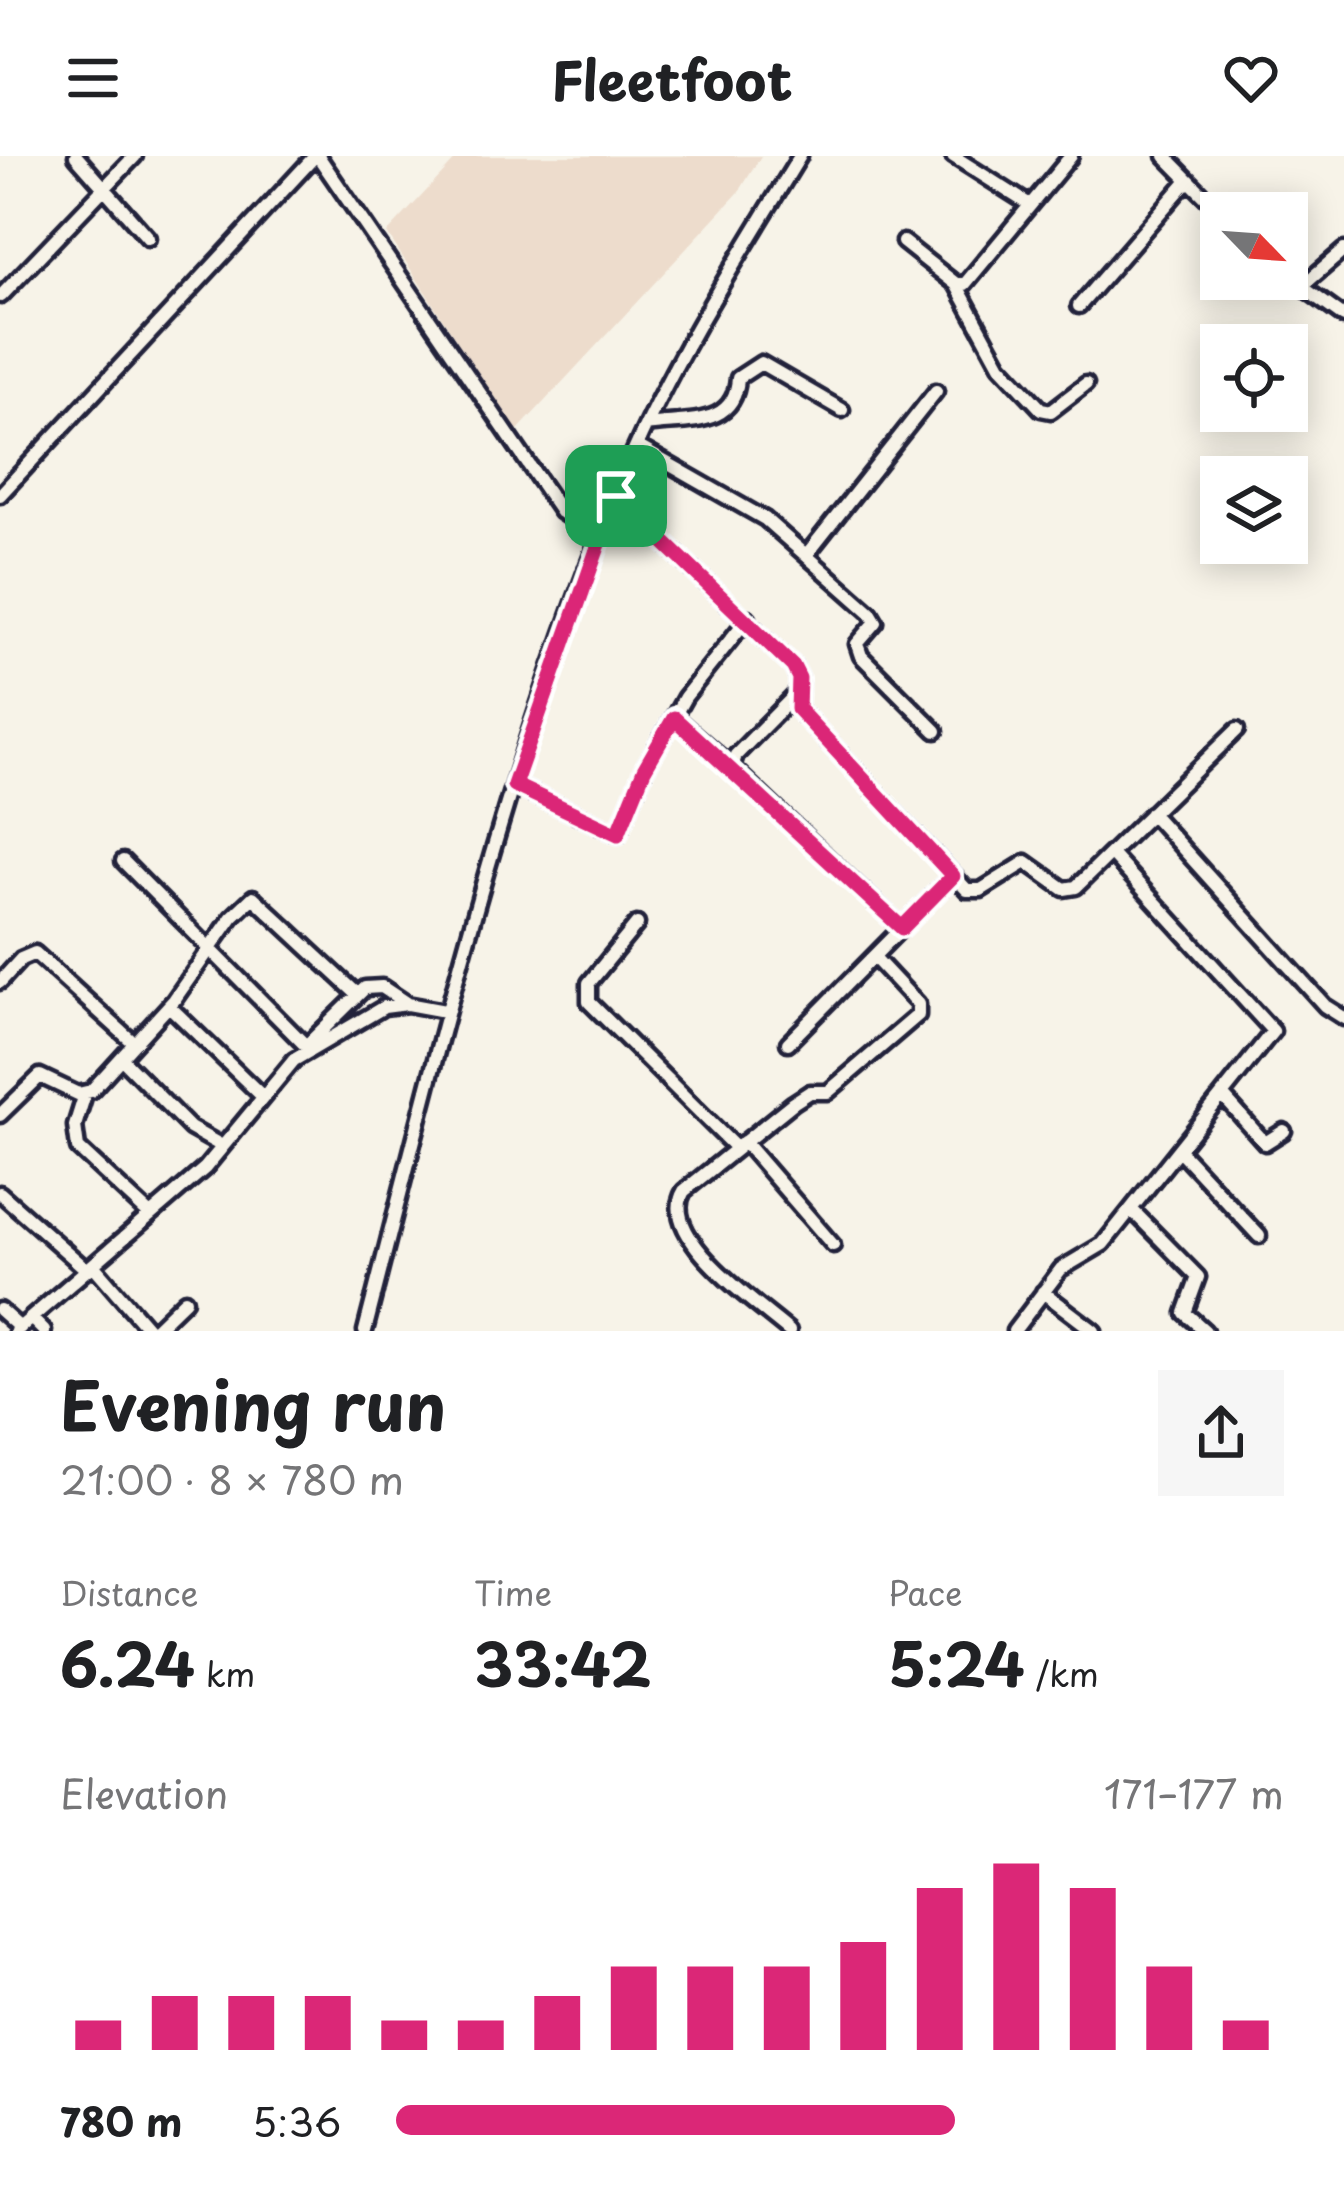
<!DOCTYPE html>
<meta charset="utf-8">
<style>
:root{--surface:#fff;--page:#f6f6f6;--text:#202124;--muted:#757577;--accent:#db2777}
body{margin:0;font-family:"Playpen Sans",sans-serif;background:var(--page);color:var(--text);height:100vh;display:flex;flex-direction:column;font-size:45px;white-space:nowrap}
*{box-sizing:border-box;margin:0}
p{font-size:39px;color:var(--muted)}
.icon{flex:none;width:66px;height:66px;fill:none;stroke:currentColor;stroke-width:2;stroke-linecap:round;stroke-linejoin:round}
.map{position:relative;height:1175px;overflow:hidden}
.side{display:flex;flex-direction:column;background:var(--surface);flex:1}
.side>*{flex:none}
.needle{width:78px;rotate:115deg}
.tools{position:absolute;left:1200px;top:36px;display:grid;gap:24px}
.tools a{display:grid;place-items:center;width:108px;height:108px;border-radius:0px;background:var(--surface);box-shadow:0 6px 30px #0003;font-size:60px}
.pin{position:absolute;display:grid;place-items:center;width:102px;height:102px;color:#fff;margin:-51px;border-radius:24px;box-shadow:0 6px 18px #0006}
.round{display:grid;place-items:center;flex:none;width:126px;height:126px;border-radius:0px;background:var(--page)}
.headline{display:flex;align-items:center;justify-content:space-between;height:204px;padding:0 60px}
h1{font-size:66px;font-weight:700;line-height:90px}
.figures{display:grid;grid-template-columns:repeat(3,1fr);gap:18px;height:204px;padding:12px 60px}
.figures div{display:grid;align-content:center}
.figures b{font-size:60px;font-weight:700}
.figures small{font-size:33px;font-weight:400}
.figures p{font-size:33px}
.chart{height:336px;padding:24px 60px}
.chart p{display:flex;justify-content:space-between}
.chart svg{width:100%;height:216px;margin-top:12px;stroke:var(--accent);stroke-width:6}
ul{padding:0 60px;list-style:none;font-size:39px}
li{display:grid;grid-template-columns:192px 144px 1fr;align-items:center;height:90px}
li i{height:30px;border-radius:15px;background:var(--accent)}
header{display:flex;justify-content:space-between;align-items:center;height:156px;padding:0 60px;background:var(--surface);font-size:54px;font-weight:700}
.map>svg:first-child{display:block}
</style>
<header><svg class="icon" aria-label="menu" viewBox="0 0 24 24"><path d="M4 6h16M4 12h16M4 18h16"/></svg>Fleetfoot<svg class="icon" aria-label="heart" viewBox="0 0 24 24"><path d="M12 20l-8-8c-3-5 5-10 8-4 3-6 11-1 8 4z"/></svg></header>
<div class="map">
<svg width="1344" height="1175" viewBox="0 0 1344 1175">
<rect width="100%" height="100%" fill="#f7f3e8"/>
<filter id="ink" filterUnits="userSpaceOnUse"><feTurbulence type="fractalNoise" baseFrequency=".00833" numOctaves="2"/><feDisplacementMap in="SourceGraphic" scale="24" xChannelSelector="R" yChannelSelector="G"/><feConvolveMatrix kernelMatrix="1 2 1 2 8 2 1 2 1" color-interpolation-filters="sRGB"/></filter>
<g filter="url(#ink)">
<path fill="#eddccc" d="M459,0H761L739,36L516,276L387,77Z"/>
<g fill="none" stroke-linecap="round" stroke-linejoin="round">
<defs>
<path id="minor" d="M76,0L148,82
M318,0L561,356L578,367L604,372
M953,0L1030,49
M1165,0L1221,57
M903,86L956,128H965L1071,0
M1287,120L1344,161
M956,128L1000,209L1041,253L1051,255L1086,228
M1301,131L1344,94
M1,140L135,0
M1079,150L1188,24
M646,269C687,263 735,272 738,222L761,207L842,254
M637,290L765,363L870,456L876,466L857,488L861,500L936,575
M0,339L315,0
M616,340L793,510L799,522L798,553L967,734H981L1026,706L1064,733L1076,731L1237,574
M808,397L936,235
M795,539L736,599L732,611L902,772
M674,561L732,611
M514,629L618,678L644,614L685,541L748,462
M1151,657L1325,850L1344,862
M123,705L306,890
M637,768L589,827V846L736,992
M0,826L21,803L35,797L134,887
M169,850L261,939
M310,886L365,832L382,831L406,847
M788,887L953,720
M122,903L190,972L222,990
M85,938L75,970L78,992L150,1059
M1223,940L1265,987L1284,975
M0,959L40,920L78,938L91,935L174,844L232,761L253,741L356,837
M744,986L833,1089
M1179,994L1259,1080
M0,1037L87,1114
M1131,1053L1198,1121L1185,1157L1205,1175
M93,1109L150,1175
M1043,1136L1094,1175
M0,1154L20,1172
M31,1162L44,1175
M16,1175L205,1012L294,904L384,851L407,848L445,855
M153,1175L185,1144
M365,1175C440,884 510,589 627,311C673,203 739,100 800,0
M789,1175C758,1148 657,1080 684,1035L793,947L810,936H828L918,859V848L874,801
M1014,1175L1061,1113L1103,1088L1273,875L1111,698"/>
</defs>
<use href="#minor" stroke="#22223b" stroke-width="21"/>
<use href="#minor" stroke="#f7f3e8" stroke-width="12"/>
</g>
</g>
<g fill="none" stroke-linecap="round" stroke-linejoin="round" filter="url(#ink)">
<defs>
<path id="route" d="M616,340L793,510L799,522L798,553L953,720L902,772L674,562L644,614L618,678L514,629Z"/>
</defs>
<use href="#route" stroke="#fff" stroke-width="24"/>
<use href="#route" stroke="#db2777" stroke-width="15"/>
</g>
</svg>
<div class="tools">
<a><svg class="needle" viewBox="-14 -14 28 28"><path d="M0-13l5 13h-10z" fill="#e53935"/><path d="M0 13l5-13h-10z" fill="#757577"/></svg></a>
<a><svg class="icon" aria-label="locate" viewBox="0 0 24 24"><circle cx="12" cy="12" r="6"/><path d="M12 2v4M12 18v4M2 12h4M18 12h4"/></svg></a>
<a><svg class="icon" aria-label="layers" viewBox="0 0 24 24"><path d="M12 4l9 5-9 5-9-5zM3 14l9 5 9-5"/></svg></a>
</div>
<div class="pin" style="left:616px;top:340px;background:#1e9e55"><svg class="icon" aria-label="arrive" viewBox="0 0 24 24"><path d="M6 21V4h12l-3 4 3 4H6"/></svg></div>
</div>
<section class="side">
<div class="headline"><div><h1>Evening run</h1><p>21:00 · 8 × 780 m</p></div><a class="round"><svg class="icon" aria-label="share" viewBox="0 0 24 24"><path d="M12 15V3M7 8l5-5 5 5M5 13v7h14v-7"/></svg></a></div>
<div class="figures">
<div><p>Distance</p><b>6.24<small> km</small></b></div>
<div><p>Time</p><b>33:42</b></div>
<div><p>Pace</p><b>5:24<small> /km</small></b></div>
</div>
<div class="chart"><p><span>Elevation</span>171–177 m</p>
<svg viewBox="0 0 160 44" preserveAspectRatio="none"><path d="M5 44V38M15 44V33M25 44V33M35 44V33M45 44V38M55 44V38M65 44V33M75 44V27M85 44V27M95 44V27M105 44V22M115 44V11M125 44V6M135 44V11M145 44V27M155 44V38"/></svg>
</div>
<ul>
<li><b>780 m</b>5:36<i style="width:63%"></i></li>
</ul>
</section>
